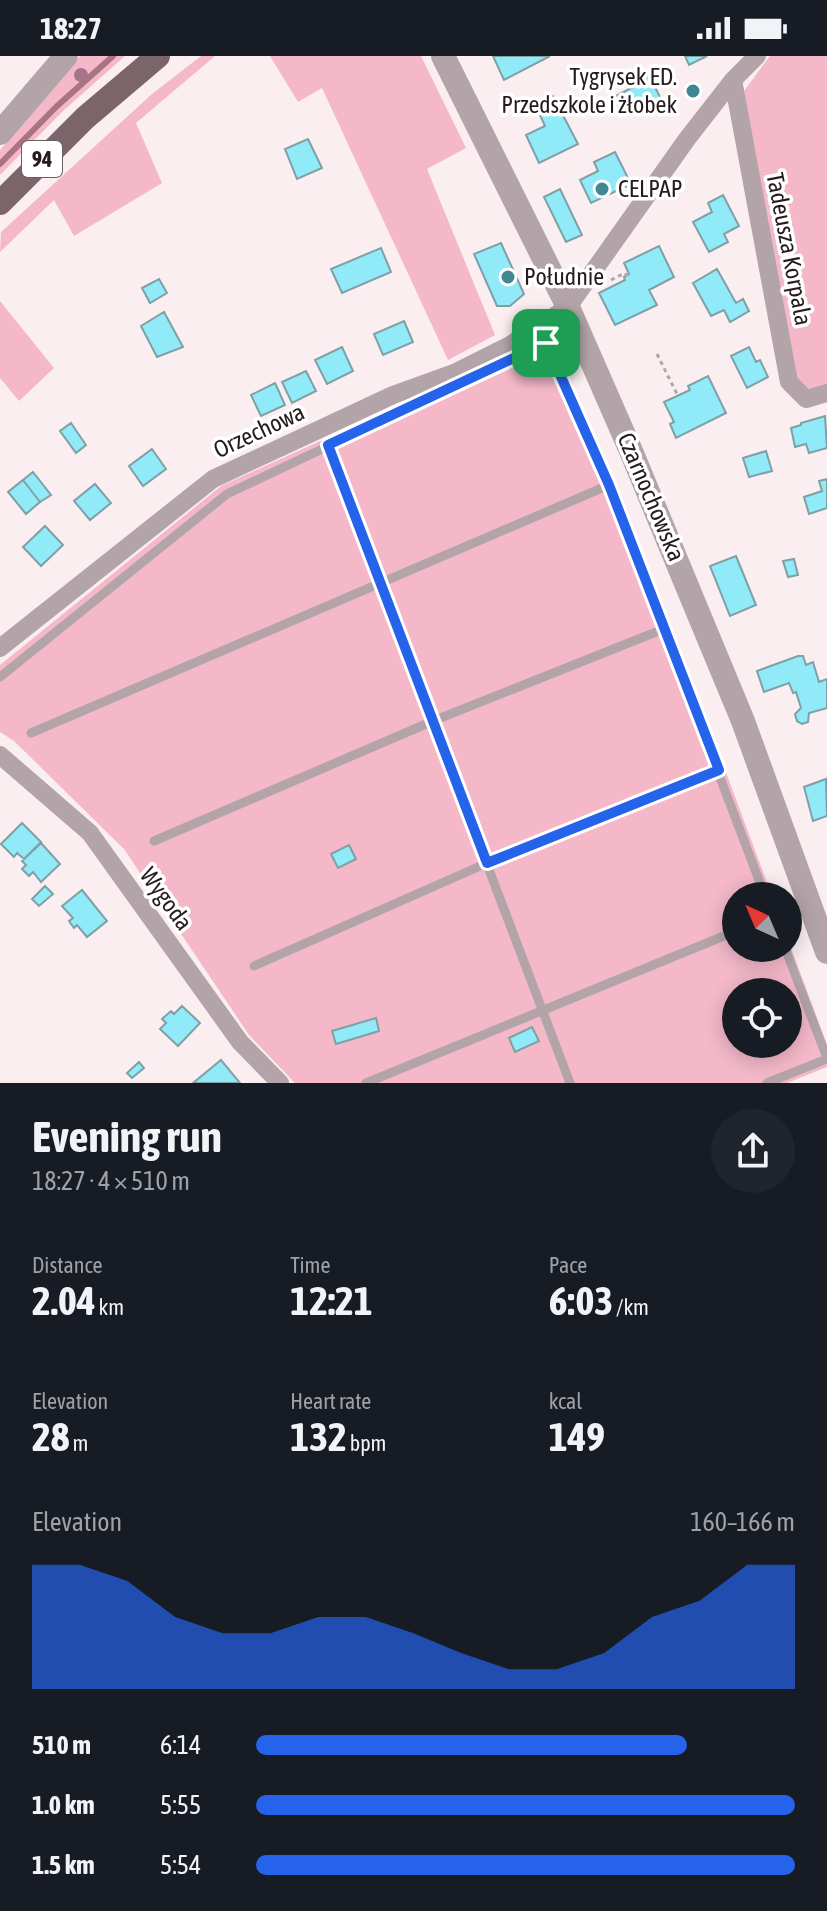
<!DOCTYPE html>
<meta charset="utf-8">
<style>
:root{--surface:#171b24;--page:#20242c;--text:#f1f3f6;--muted:#9ea1a6;--accent:#2563eb}
body{margin:0;font-family:"Asap Condensed",sans-serif;background:var(--page);color:var(--text);height:100vh;display:flex;flex-direction:column;font-size:30px;white-space:nowrap}
*{box-sizing:border-box;margin:0}
p{font-size:26px;color:var(--muted)}
.icon{flex:none;width:44px;height:44px;fill:none;stroke:currentColor;stroke-width:2;stroke-linecap:round;stroke-linejoin:round}
.map{position:relative;height:1027px;overflow:hidden}
.side{display:flex;flex-direction:column;background:var(--surface);flex:1}
.side>*{flex:none}
.needle{width:52px;rotate:316deg}
.tools{position:absolute;left:722px;top:826px;display:grid;gap:16px}
.tools a{display:grid;place-items:center;width:80px;height:80px;border-radius:50%;background:var(--surface);box-shadow:0 4px 20px #0003;font-size:40px}
.pin{position:absolute;display:grid;place-items:center;width:68px;height:68px;color:#fff;margin:-34px;border-radius:16px;box-shadow:0 4px 12px #0006}
.round{display:grid;place-items:center;flex:none;width:84px;height:84px;border-radius:42px;background:var(--page)}
.overview{display:flex;align-items:center;justify-content:space-between;height:136px;padding:0 32px}
h1{font-size:44px;font-weight:700;line-height:60px}
.stats{display:grid;grid-template-columns:repeat(3,1fr);gap:12px;height:136px;padding:8px 32px}
.stats div{display:grid;align-content:center}
.stats b{font-size:40px;font-weight:700}
.stats small{font-size:22px;font-weight:400}
.stats p{font-size:22px}
.chart{height:224px;padding:16px 32px}
.chart p{display:flex;justify-content:space-between}
.chart svg{width:100%;height:144px;margin-top:8px;fill:var(--accent);opacity:.7}
ul{padding:0 32px;list-style:none;font-size:26px}
li{display:grid;grid-template-columns:128px 96px 1fr;align-items:center;height:60px}
li i{height:20px;border-radius:10px;background:var(--accent)}
.status{display:flex;justify-content:space-between;align-items:center;height:56px;padding:0 40px;background:var(--surface);direction:ltr}
.status svg{height:22px;fill:currentColor}
.map>svg:first-child{display:block}
</style>
<div class="status"><b>18:27</b><svg viewBox="0 0 49 12"><path d="M0 12V9h3v3zM5 12V6h3v6zM10 12V3h3v9zM15 12V0h3v12zM26 1h20v11H26zM47 4h2v5h-2z"/></svg></div>
<div class="map">
<svg width="827" height="1027" viewBox="0 0 827 1027">
<rect width="100%" height="100%" fill="#fbeef1"/>
<path fill="#f4b8c9" fill-rule="evenodd" d="M80,0H125L63,55L0,119V94Z
M201,0H215L136,67L162,127L74,180L54,144L0,196L1,176L152,38Z
M270,0H421L466,92L427,113L495,279L448,304L322,32L298,46Z
M770,0H827V328L807,333L791,320L755,114L744,35Z
M0,245L54,312L19,345L0,322Z
M551,280L672,571L772,840H736V892H788V884L827,989V1011L787,1027H295L249,979L124,793L14,685L0,676V609L221,430ZM736,936H788V988H736Z"/>
<g fill="none" stroke-linecap="round" stroke-linejoin="round">
<path stroke="#a87382" stroke-width="6" d="M0,108L56,51L113,0"/>
</g>
<path fill="#90eaf8" stroke="#7fa0a5" stroke-width="2" d="M493,0H550L504,24Z
M685,0H707L689,9Z
M651,16L658,29L655,31L665,51L649,59L642,46L622,56L614,41L635,30L633,26Z
M553,40L578,88L539,107L526,79L545,70L535,48Z
M308,83L322,112L297,123L285,93Z
M615,96L631,128L591,147L580,124L598,115L594,106Z
M560,133L582,179L566,186L544,141Z
M723,139L739,170L724,178L728,186L709,196L693,166L712,156L708,147Z
M501,187L524,238L510,250H497L474,198Z
M659,190L674,221L649,234L657,249L615,269L599,237L625,224L624,221L629,218L624,207Z
M381,192L391,216L342,237L331,213Z
M717,213L736,247L743,243L749,255L730,266L724,254L711,260L693,227Z
M159,223L167,237L150,247L142,232Z
M164,256L183,291L157,301L141,270Z
M404,265L413,286L383,299L374,278Z
M342,291L353,315L327,328L315,304Z
M749,291L756,306L760,304L768,321L747,332L731,300Z
M306,315L316,335L292,347L282,326Z
M708,320L726,357L676,382L670,368L674,366L664,346L690,334L688,330Z
M275,327L285,349L261,360L251,339Z
M825,360L827,392L809,397L806,388L795,391L791,372L801,369V367Z
M71,367L86,389L76,397L60,375Z
M152,393L166,413L143,430L129,410Z
M766,395L772,415L749,421L743,402Z
M33,416L51,439L40,446L23,424Z
M827,423V452L809,458L804,441L822,435L819,425Z
M23,424L40,446L26,458L8,436Z
M95,428L111,447L90,464L74,445Z
M45,470L63,489L41,510L23,491Z
M736,500L756,549L730,560L710,510Z
M794,503L798,519L788,521L783,505Z
M798,600H803L806,609L813,606L819,626L827,623V652L809,657L808,666L802,668L797,665L795,658L801,652L796,636L793,637L789,627L764,636L757,615Z
M826,723L827,760L813,765L804,731Z
M22,767L41,786L24,803L17,797L14,801L1,788Z
M41,787L60,808L41,826L33,816L29,820L22,813L26,809L22,805Z
M349,789L356,803L338,812L331,798Z
M45,830L53,838L39,850L32,843Z
M82,834L107,865L87,881L77,869L74,872L69,865L73,862L62,850Z
M182,950L200,967L178,990L160,973L166,967L162,963L171,955L174,958Z
M376,962L379,975L336,988L332,975Z
M532,971L539,985L515,996L509,982Z
M221,1004L240,1027H193Z
M139,1006L144,1012L132,1022L127,1017Z"/>
<g fill="none" stroke-linecap="round" stroke-linejoin="round">
<path stroke="#b2a6a9" stroke-width="3" stroke-dasharray="4 4" stroke-linecap="butt" d="M611,224L625,217L627,220
M657,298L678,340"/>
<path stroke="#b2a4a8" stroke-width="9" d="M327,387L570,1027
M0,621L227,438L546,287L609,429L765,840
M31,677L609,429
M154,785L433,665L666,572
M785,892L827,1002
M254,910L487,807L719,714
M366,1027L736,875
M767,1027L827,1003"/>
<path stroke="#b2a4a8" stroke-width="18" d="M733,24L789,326L806,343L827,337
M0,592L213,423L393,339L454,317L510,289L568,251L687,83L733,24L757,0
M0,699L90,777L240,986L280,1027"/>
<path stroke="#b2a4a8" stroke-width="24" d="M443,0L568,251L631,395L743,665L827,896
M0,77L66,0"/>
<path stroke="#7c646b" stroke-width="24" d="M0,147L85,62L158,0"/>
</g>
<circle fill="#a87489" cx="81" cy="19" r="7"/>
<g fill="none" stroke-linecap="round" stroke-linejoin="round">
<defs>
<path id="route" d="M546,287L609,429L719,714L487,807L328,389Z"/>
</defs>
<use href="#route" stroke="#fff" stroke-width="16"/>
<use href="#route" stroke="#2563eb" stroke-width="10"/>
</g>
<g fill="#418792" stroke="#fff" stroke-width="3">
<circle cx="693" cy="35" r="8"/>
<circle cx="602" cy="133" r="8"/>
<circle cx="508" cy="221" r="8"/>
</g>
<g text-anchor="middle" stroke-width="7" stroke-linejoin="round" paint-order="stroke">
<rect fill="#fff" stroke="#675f62" stroke-width="2" x="22" y="85" width="40" height="36" rx="6"/>
<g font-size="22" font-weight="bold" fill="#261b1e">
<text x="42" y="111">94</text>
</g>
<g font-size="24" fill="#261b1e" stroke="#fff" text-anchor="start">
<text x="677" y="29" text-anchor="end">Tygrysek ED.<tspan x="677" dy="28">Przedszkole i żłobek</tspan></text>
<text x="618" y="141">CELPAP</text>
<text x="524" y="229">Południe</text>
</g>
<g font-size="24" fill="#261b1e" stroke="#fff">
<text transform="translate(789 193) rotate(79)" y="8">Tadeusza Korpala</text>
<text transform="translate(259 375) rotate(-25)" y="8">Orzechowa</text>
<text transform="translate(651 441) rotate(67)" y="8">Czarnochowska</text>
<text transform="translate(166 843) rotate(54)" y="8">Wygoda</text>
</g>
</g>
</svg>
<div class="tools">
<a><svg class="needle" viewBox="-14 -14 28 28"><path d="M0-13l5 13h-10z" fill="#e53935"/><path d="M0 13l5-13h-10z" fill="#9ea1a6"/></svg></a>
<a><svg class="icon" aria-label="locate" viewBox="0 0 24 24"><circle cx="12" cy="12" r="6"/><path d="M12 2v4M12 18v4M2 12h4M18 12h4"/></svg></a>
</div>
<div class="pin" style="left:546px;top:287px;background:#1e9e55"><svg class="icon" aria-label="arrive" viewBox="0 0 24 24"><path d="M6 21V4h12l-3 4 3 4H6"/></svg></div>
</div>
<section class="side">
<div class="overview"><div><h1>Evening run</h1><p>18:27 · 4 × 510 m</p></div><a class="round"><svg class="icon" aria-label="share" viewBox="0 0 24 24"><path d="M12 15V3M7 8l5-5 5 5M5 13v7h14v-7"/></svg></a></div>
<div class="stats">
<div><p>Distance</p><b>2.04<small> km</small></b></div>
<div><p>Time</p><b>12:21</b></div>
<div><p>Pace</p><b>6:03<small> /km</small></b></div>
</div>
<div class="stats">
<div><p>Elevation</p><b>28<small> m</small></b></div>
<div><p>Heart rate</p><b>132<small> bpm</small></b></div>
<div><p>kcal</p><b>149</b></div>
</div>
<div class="chart"><p><span>Elevation</span>160–166 m</p>
<svg viewBox="0 0 160 44" preserveAspectRatio="none"><path d="M0 44V6L10 6L20 11L30 22L40 27L50 27L60 22L70 22L80 27L90 33L100 38L110 38L120 33L130 22L140 17L150 6L160 6V44z"/></svg>
</div>
<ul>
<li><b>510 m</b>6:14<i style="width:80%"></i></li>
<li><b>1.0 km</b>5:55<i style="width:100%"></i></li>
<li><b>1.5 km</b>5:54<i style="width:100%"></i></li>
</ul>
</section>
